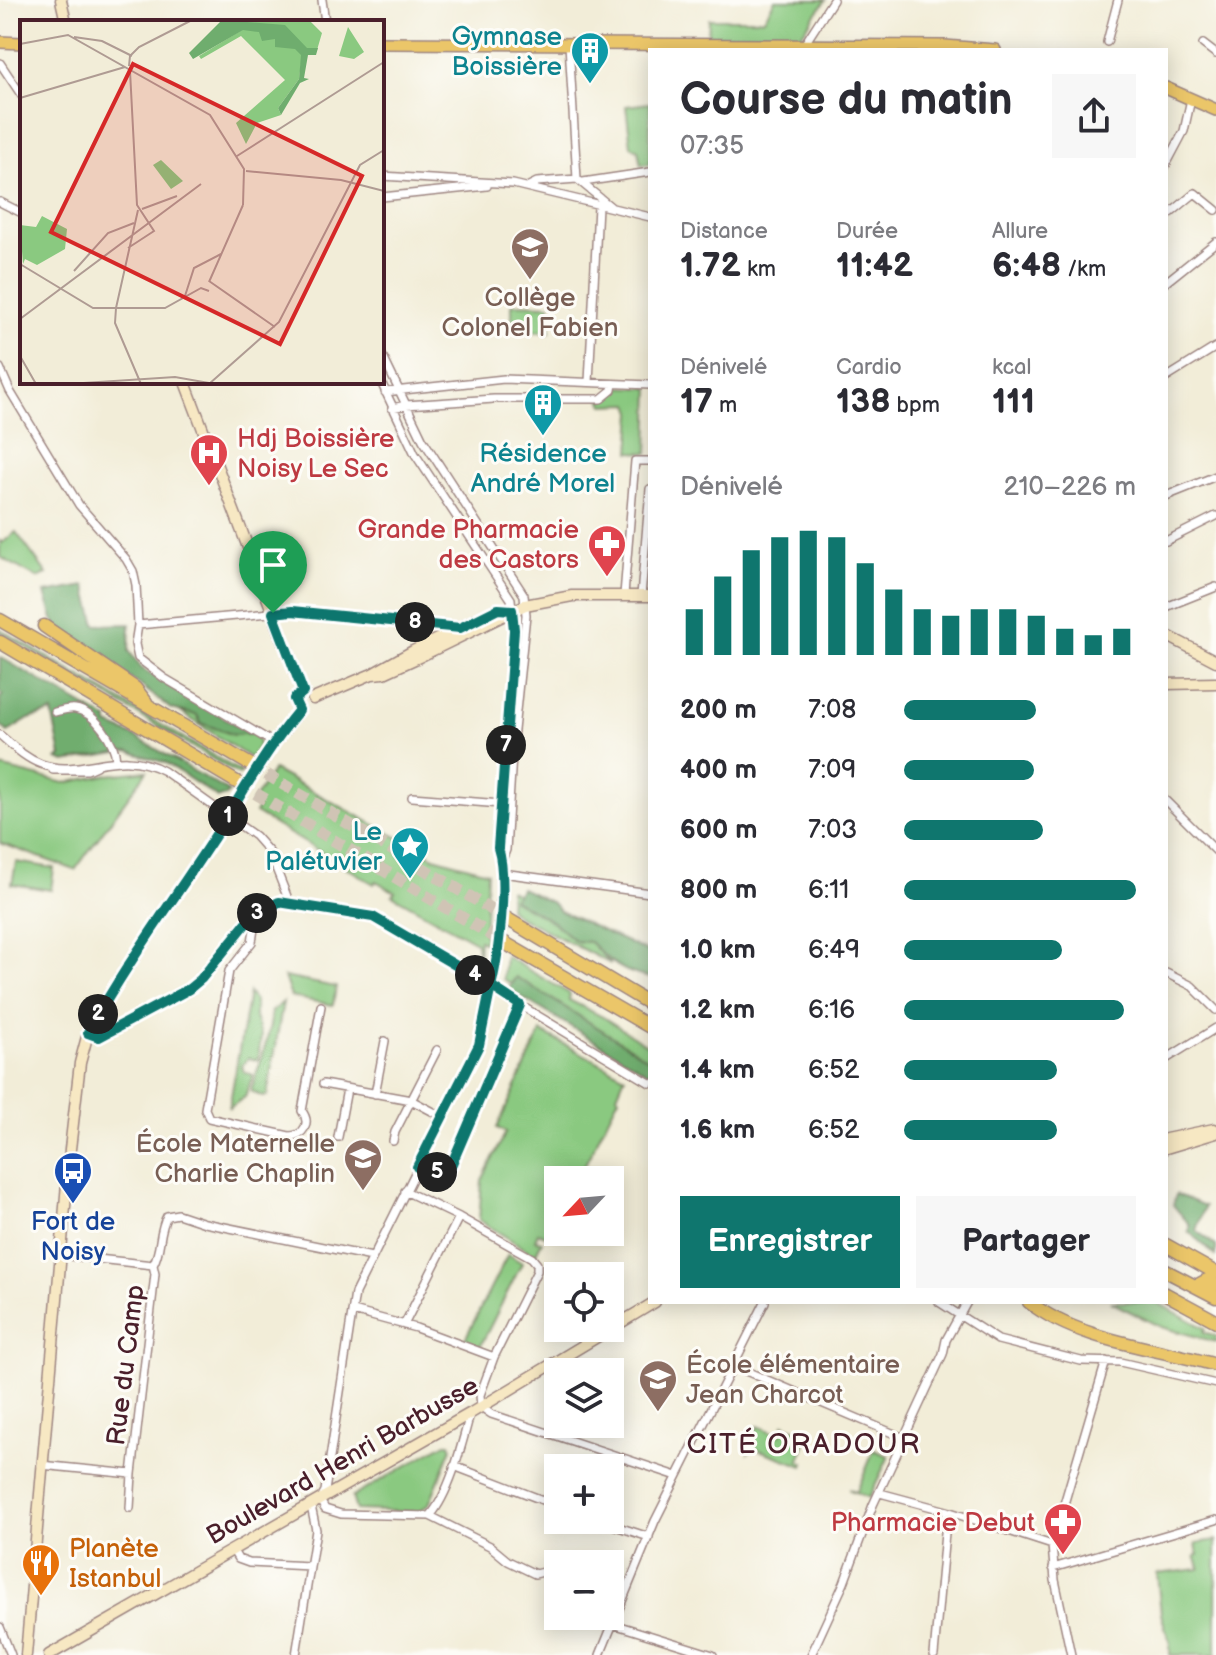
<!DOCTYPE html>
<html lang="fr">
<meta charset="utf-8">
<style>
:root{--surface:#fff;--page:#f7f7f7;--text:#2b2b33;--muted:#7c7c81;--accent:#0f766e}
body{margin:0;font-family:"Balsamiq Sans",sans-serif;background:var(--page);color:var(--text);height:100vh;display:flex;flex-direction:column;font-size:30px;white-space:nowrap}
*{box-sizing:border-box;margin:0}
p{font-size:26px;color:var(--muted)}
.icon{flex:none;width:44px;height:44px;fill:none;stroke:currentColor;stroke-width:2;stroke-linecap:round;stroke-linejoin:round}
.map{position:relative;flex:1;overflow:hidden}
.details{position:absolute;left:648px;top:48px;width:520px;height:1256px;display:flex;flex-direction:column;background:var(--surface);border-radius:0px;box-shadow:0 4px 20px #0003}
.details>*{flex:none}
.needle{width:52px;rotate:244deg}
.fabs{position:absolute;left:544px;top:1166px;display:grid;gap:16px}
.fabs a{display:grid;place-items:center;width:80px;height:80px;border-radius:0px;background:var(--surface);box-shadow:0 4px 20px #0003;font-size:40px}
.pin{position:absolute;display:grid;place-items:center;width:68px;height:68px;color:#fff;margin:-82px -34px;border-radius:50% 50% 50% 0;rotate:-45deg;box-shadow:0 0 8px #0007}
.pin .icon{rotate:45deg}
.km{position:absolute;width:40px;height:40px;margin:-20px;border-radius:50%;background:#222;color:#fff;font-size:22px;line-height:40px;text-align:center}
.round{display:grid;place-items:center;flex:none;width:84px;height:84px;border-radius:0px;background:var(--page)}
.head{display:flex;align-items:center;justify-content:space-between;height:136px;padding:0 32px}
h1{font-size:44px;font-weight:700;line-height:60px}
.stats{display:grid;grid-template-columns:repeat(3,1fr);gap:12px;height:136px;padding:8px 32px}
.stats div{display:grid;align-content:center}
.stats b{font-size:34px;font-weight:700}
.stats small{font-size:22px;font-weight:400}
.stats p{font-size:22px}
.chart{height:224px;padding:16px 32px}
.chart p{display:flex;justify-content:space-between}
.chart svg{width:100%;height:144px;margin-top:8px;stroke:var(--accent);stroke-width:6}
.cta{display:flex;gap:16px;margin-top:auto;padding:16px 32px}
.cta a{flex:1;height:92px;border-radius:0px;background:var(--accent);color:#fff;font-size:32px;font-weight:700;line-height:92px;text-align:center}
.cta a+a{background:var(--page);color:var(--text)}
ul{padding:0 32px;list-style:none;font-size:26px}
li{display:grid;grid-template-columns:128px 96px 1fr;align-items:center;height:60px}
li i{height:20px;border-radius:10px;background:var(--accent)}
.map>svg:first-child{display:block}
</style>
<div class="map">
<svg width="1216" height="1655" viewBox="0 0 1216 1655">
<rect width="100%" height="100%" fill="#fdfcf7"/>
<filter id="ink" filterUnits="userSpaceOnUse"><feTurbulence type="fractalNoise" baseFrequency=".0125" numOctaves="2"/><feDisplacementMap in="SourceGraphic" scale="16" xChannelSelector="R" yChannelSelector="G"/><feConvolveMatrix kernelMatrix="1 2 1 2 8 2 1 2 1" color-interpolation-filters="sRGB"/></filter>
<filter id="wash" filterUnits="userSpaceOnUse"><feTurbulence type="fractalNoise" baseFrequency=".006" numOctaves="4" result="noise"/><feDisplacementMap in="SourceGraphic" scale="32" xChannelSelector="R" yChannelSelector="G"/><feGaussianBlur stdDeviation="1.8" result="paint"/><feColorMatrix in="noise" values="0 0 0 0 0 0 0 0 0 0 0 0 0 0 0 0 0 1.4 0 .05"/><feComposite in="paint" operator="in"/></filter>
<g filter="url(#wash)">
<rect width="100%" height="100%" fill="#f2edd8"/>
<path fill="#8ac980" stroke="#6a7456" stroke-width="2" d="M775,0H826L800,36L708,37L709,19H764Z
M650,103V164L641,165L638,150L631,146L626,106Z
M512,304L550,305V332L512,331Z
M618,387L650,388L648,453L630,452L633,412L630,404L604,405L602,400L612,395Z
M16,532L47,574L37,578L0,557V541L2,543Z
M0,629L241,772L239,775L0,632Z
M179,711L197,715L201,723L234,735L250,733L258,738L259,745L250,758Z
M0,767L65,783L106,775L147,771L75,870L0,843Z
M273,770L434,857L487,872L484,942L479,940L478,965L476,942L392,895L395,892L376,881L374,884L255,813L258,808L252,802Z
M16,862L54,868L51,890L12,884Z
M510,890L517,894L514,900L553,922L575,941L590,942L611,964L516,915L509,908Z
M505,956L570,994L569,1000L603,1017L650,1047V1060L516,977L511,984L503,979Z
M284,977L336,987L333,1005L291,997Z
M249,993L255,1001V1017L261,1036L258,1060L248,1058L242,1066L244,1072L253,1075L245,1097L229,1108Z
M283,1002L267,1096L263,1097L251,1091C257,1070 272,1032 271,1012Z
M541,1032L625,1076L617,1095L619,1097L577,1180H558V1217L548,1237L538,1233L535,1240L542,1241L535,1255L479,1220L482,1180L506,1132L497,1128Z
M508,1254L522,1263L480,1347L464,1341Z
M1111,1302H1156L1205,1328L1204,1332L1216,1336V1342L1161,1327Z
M784,1424L800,1431V1439L801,1431L807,1437L813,1436L809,1441L802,1443L805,1444L799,1460L804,1463L803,1466L754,1448L749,1452L758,1426L780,1435Z
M446,1443H450L452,1448L429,1504L418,1512L356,1510L352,1497Z
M874,1450L889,1456L869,1498L848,1489L857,1491Z
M1216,1540V1655H1170V1643L1161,1614L1157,1574L1200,1569L1195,1556L1198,1555L1196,1543Z"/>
<path fill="#6fad6e" stroke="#5c664c" stroke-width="2" d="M86,586L96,625L130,624L129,651L141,668L250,733L234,735L201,723L197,715L171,709L140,685L61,633L53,619L45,593Z
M0,657L108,720V725L134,736L229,792L226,796L218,798L166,763L128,751L65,762L57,759L61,756L52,712L29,719L8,732L0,725V698L3,695L0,693Z
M521,888L553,903L560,911L650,953V978C623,973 609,962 590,942L575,941L553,922L513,899Z
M516,977L650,1060V1074L508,989Z
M1176,1194L1205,1206L1196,1230L1216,1246V1256L1188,1231L1190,1225L1173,1205Z"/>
</g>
<g filter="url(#ink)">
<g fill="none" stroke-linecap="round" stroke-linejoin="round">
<path stroke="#d0c4b5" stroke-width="12" stroke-dasharray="12 6" stroke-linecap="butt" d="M251,765L504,917
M240,784L503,942"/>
<defs>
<path id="street" d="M322,0L325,22
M1107,42L1118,0
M569,44L577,179
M1203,44L1216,54
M804,45L833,0
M0,63L22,96
M1166,165L1184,131L1191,99
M382,176L513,184L650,217
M583,182L650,172
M529,186L537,182L577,179L611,207
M382,197L487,186
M0,202L22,213
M1166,217L1195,193L1216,210
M1166,282L1216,242
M382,355L423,440L524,595L526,615L513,740L506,850L502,860
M0,368L10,391L79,505L126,559L133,571L136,585L138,625L135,644L138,658L164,678L274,743
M1166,378L1216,347
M381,382L415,454L511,599L514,630L498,848L502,860V881
M589,382L598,206
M385,392L504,379L650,385
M392,408L406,405L494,399H601L612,390L613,384
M1166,496L1216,476
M1166,541L1216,516
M624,595L635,461H650
M641,596L650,489
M1166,607L1216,587
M138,625L292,611L458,627
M55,712C61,711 69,708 75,709C95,712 115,742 116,760
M0,735C13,746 25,758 41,764C82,779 118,745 164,771L255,836L270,853L290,904
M53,770H87L96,766
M412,797L501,804
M1166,801L1216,851
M502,873L650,893
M252,916L255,922L252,942L229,971L205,1109L209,1118L289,1136C304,1136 311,1123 302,1111L321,1006
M1166,973L1192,986L1216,1010
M88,1033L99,1037L189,989L201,979L252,916L279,902L373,917L383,921L483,979L500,993L650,1083
M1166,1059L1216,1028
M323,1084L411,1100L443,1117
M375,1094L385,1041
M338,1137L347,1089
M393,1141L395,1132L437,1050
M417,1167L447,1175L520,1005
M405,1191L459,1217L532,1258L537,1264V1271L494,1357L480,1395L481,1407L491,1414L677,1476
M61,1255L153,1265
M153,1265C162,1250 158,1232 167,1216L178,1214L205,1223L372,1257
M939,1302L998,1340L1081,1361L1120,1362L1216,1384
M353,1311L416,1328L494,1357
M404,1325L459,1217
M734,1366L904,1438
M41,1465L132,1474L155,1274L153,1265
M454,1466L558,1506
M880,1493L947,1511L1052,1545
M321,1498L325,1491L355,1293L479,1045L496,967
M320,1500L325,1509L341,1514L430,1516C450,1493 462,1444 470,1414
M130,1508L132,1474
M430,1516L490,1546L508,1561L535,1574L547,1571L558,1575
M597,1520L649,1537
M232,1549L238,1559L249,1563L310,1566
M1053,1568L1216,1520
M610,1593L623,1599
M613,1624L713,1655
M0,1627L11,1655
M296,1655L316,1530L311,1506
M600,1655L655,1521L765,1302
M811,1655L844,1583L873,1505L943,1354L946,1340L967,1302
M934,1655L947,1511
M1071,1655L1055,1580L1052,1545L1106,1361"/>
<path id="secondary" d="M61,0L66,22
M185,382L303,692
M1166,635L1216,661
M372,674L384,673L419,657L525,605L572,596H650
M1166,684L1216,683
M313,699L372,674L413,651L498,609L512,610
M299,710L294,699L303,692
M268,751L299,710
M1166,1139L1214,1129
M1166,1148L1216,1133
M26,1655L70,1149L80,1063L88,1033L106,1000L227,817
M49,1655L471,1413L655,1302"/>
<path id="primary" d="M0,42L22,43
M382,43L945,46L995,50
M1166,88L1216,110"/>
<path id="highway" d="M0,620L251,765
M44,626L135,688L146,702
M0,642L240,784
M504,917L650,1004
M503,942L650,1027
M1166,1245L1216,1273
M1166,1271L1216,1297
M1196,1286L1207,1280L1216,1285
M1166,1294L1216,1321
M1029,1302C1078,1341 1157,1348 1216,1365"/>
</defs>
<use href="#street" stroke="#9e8682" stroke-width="10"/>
<use href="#secondary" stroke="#9e8682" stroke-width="13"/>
<use href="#primary" stroke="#9e8682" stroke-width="14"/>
<use href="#highway" stroke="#9e8682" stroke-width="15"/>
<use href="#street" stroke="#fff" stroke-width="7"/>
<use href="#secondary" stroke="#f7e8c3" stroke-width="10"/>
<use href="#primary" stroke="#ebc669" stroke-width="11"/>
<use href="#highway" stroke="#ebc669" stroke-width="12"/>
<defs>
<path id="street-bridge" d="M496,967L502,881"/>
<path id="secondary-bridge" d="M227,817L268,751"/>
</defs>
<use href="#street-bridge" stroke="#9e8682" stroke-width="10" stroke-linecap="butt"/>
<use href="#secondary-bridge" stroke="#9e8682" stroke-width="13" stroke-linecap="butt"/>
<use href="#street-bridge" stroke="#fff" stroke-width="7"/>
<use href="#secondary-bridge" stroke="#f7e8c3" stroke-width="10"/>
</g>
</g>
<g fill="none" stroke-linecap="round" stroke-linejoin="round" filter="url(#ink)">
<defs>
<path id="route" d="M273,613L303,692L294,699L299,710C265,751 240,798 211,842C170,905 124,967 88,1033L99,1037L189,989L201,979L252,916L279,902L373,917L491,986L479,1045L417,1167L447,1175L520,1005L491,986C499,955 508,878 498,848L514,630L512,610L498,609L460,628L292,611L273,613"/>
</defs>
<use href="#route" stroke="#fff" stroke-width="16"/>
<use href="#route" stroke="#0f766e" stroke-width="10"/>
</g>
<defs>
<symbol id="building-pin" viewBox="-11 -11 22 30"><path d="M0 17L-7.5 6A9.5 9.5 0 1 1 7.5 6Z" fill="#0f9aa8" stroke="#fdfcf7"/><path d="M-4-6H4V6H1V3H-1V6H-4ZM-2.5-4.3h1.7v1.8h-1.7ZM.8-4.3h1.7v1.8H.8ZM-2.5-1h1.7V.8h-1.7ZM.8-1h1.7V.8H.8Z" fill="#fff"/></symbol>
<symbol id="school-pin" viewBox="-11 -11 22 30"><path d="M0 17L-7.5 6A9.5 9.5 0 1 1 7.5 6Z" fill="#8d6e63" stroke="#fdfcf7"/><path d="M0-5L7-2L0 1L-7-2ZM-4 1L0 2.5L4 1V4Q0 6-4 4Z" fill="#fff"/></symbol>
<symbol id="hospital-pin" viewBox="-11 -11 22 30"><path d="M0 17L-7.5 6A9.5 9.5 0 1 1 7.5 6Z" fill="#e0444e" stroke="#fdfcf7"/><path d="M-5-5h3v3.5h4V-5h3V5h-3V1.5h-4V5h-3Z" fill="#fff"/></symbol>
<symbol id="pharmacy-pin" viewBox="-11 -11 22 30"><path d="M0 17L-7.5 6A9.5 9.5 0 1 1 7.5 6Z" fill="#e0444e" stroke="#fdfcf7"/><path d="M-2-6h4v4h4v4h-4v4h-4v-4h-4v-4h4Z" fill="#fff"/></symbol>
<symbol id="sight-pin" viewBox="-11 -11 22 30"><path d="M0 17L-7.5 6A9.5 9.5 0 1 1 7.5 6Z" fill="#0f9aa8" stroke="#fdfcf7"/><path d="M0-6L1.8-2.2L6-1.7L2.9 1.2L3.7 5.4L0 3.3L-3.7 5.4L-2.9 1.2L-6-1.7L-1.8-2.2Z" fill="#fff"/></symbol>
<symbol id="bus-pin" viewBox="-11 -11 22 30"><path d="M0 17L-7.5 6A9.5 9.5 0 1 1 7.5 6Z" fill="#1a4fb4" stroke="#fdfcf7"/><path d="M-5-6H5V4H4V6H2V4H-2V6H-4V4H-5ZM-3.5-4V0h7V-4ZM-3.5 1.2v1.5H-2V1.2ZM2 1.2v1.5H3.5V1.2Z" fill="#fff"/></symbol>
<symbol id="restaurant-pin" viewBox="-11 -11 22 30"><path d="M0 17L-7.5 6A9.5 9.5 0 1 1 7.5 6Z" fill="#e8710a" stroke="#fdfcf7"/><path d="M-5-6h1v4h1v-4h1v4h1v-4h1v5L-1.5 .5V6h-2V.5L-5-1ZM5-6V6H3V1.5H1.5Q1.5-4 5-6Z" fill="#fff"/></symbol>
</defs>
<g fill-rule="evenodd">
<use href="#building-pin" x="568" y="29" width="44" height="60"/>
<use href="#school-pin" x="508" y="225" width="44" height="60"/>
<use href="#building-pin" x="521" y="381" width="44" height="60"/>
<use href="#hospital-pin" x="187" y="431" width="44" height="60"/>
<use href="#pharmacy-pin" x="585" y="522" width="44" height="60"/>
<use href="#sight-pin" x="388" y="824" width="44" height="60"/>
<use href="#school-pin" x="341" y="1136" width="44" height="60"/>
<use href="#bus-pin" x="51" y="1149" width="44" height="60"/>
<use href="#school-pin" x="636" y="1357" width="44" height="60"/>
<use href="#pharmacy-pin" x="1041" y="1500" width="44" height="60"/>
<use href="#restaurant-pin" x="19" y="1541" width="44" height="60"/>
</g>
<g text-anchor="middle" stroke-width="6" stroke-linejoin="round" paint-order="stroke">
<g font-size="26" fill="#0d838f" stroke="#fdfcf7" text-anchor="end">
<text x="562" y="45">Gymnase<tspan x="562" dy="30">Boissière</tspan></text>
<text x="543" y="462" text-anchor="middle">Résidence<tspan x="543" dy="30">André Morel</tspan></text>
<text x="382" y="840">Le<tspan x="382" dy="30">Palétuvier</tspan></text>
</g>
<g font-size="26" fill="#785e54" stroke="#fdfcf7">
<text x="530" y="306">Collège<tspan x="530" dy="30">Colonel Fabien</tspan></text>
<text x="335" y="1152" text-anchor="end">École Maternelle<tspan x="335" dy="30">Charlie Chaplin</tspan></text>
<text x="686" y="1373" text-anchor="start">École élémentaire<tspan x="686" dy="30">Jean Charcot</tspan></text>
</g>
<g font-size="26" fill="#be3a42" stroke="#fdfcf7" text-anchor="end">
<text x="237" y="447" text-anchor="start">Hdj Boissière<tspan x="237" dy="30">Noisy Le Sec</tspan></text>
<text x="579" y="538">Grande Pharmacie<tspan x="579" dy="30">des Castors</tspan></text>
<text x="1035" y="1531">Pharmacie Debut</text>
</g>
<g font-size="26" fill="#164399" stroke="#fdfcf7">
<text x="73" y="1230">Fort de<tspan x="73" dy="30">Noisy</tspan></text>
</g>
<g font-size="26" fill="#4a1f2b" stroke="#fdfcf7">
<text transform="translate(125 1365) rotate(-83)" y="9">Rue du Camp</text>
<text transform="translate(342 1460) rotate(-30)" y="9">Boulevard Henri Barbusse</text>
</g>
<g font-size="26" fill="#c56008" stroke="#fdfcf7" text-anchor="start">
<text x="69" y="1557">Planète<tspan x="69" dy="30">Istanbul</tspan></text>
</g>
<g font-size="28" letter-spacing="2" fill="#4a1f2b" stroke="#fdfcf7">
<text x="804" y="1453">CITÉ ORADOUR</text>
</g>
</g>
<g transform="translate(20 20)">
<rect width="364" height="364" fill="#f2edd8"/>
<path d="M216,0H289L302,13L297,30L282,35L279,59L258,88L261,95L237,103L226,124L216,103L265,60L221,16L181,39L179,36L222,10ZM328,7L344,32L334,39L319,36ZM141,140L163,161L151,169L133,145ZM22,196L47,209L45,229L17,245L5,239L3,244L0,205L16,207Z" fill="#8ac980"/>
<path d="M202,0L265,5L287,28H298L296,35H288L284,58L289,59L280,63L261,95L258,88L279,59L281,35L275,29L255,27V19L242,21L239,12L223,10L173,39L169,33Z" fill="#6fad6e"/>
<path fill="none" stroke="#af9b93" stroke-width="2" d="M54,17L82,21L112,36M0,24L48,15L190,95L224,149L223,185M109,46L110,36L119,27L172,0M0,78L105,47M217,136L364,42M226,151L321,160L364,171M122,189L157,176M108,228L134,211L117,185L110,51M0,244L73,288H145L181,268L189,271M54,251L88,213L114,203M189,261L255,307M189,262L223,185M164,279L174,248L201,234M96,288L118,190M96,288L95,303L121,364M0,299L181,164M0,336L16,364M48,364L155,357L189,363M189,364L259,302L340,145L364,130"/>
<path fill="#d62828" fill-opacity="0.15" stroke="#d62828" stroke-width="4" d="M113,44L342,156L260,324L31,212Z"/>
<rect width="364" height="364" fill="none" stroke="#4a1f2b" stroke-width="4"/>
</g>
</svg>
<div class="fabs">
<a><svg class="needle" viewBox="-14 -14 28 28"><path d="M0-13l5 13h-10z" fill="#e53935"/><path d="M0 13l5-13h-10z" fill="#7c7c81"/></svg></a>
<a><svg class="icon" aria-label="locate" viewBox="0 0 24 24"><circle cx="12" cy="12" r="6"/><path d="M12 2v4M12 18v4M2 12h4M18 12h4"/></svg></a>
<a><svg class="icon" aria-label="layers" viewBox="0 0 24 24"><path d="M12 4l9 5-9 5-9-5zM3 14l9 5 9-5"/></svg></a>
<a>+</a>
<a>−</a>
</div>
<div class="pin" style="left:273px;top:613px;background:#1e9e55"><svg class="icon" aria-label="arrive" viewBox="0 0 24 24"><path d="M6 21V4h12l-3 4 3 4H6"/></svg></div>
<b class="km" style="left:228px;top:816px">1</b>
<b class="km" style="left:98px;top:1014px">2</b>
<b class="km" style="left:257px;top:913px">3</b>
<b class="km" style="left:475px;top:975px">4</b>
<b class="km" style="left:437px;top:1172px">5</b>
<b class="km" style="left:506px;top:745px">7</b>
<b class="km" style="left:415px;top:622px">8</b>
<section class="details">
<div class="head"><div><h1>Course du matin</h1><p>07:35</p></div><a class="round"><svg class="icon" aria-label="share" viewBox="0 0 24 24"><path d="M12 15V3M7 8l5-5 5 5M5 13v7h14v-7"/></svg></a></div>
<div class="stats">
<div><p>Distance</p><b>1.72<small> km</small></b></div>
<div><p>Durée</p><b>11:42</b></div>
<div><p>Allure</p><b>6:48<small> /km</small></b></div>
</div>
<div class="stats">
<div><p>Dénivelé</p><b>17<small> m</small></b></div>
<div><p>Cardio</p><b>138<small> bpm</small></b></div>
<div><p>kcal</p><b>111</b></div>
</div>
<div class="chart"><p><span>Dénivelé</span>210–226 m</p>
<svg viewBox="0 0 160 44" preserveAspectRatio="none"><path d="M5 44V30M15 44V20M25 44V12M35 44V8M45 44V6M55 44V8M65 44V16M75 44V24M85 44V30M95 44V32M105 44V30M115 44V30M125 44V32M135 44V36M145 44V38M155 44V36"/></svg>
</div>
<ul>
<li><b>200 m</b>7:08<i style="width:57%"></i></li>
<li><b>400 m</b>7:09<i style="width:56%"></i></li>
<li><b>600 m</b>7:03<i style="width:60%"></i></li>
<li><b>800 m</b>6:11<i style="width:100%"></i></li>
<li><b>1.0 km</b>6:49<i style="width:68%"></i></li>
<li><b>1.2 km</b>6:16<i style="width:95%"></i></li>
<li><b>1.4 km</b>6:52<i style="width:66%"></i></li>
<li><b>1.6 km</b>6:52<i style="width:66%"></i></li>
</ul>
<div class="cta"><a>Enregistrer</a><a>Partager</a></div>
</section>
</div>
